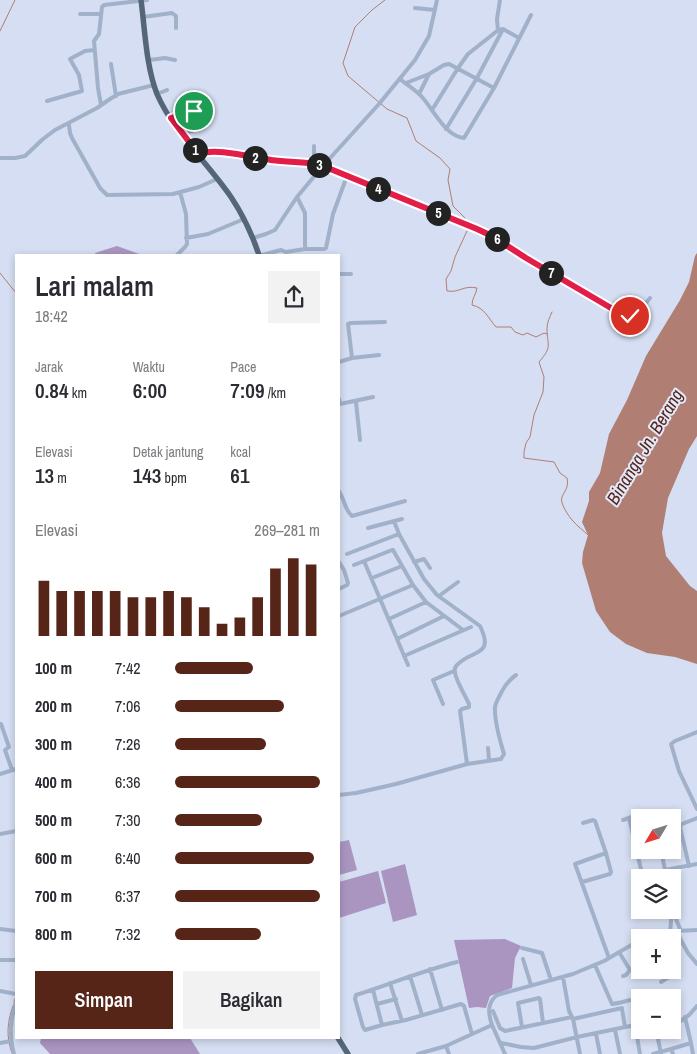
<!DOCTYPE html>
<html lang="id">
<meta charset="utf-8">
<style>
:root{--surface:#fff;--page:#f2f2f3;--text:#2b2b33;--muted:#7c7c81;--accent:#572518}
body{margin:0;font-family:"Archivo Narrow",sans-serif;background:var(--page);color:var(--text);height:100vh;display:flex;flex-direction:column;font-size:19px;white-space:nowrap}
*{box-sizing:border-box;margin:0}
p{font-size:16px;color:var(--muted)}
.icon{flex:none;width:28px;height:28px;fill:none;stroke:currentColor;stroke-width:2;stroke-linecap:round;stroke-linejoin:round}
.map{position:relative;flex:1;overflow:hidden}
.drawer{position:absolute;left:15px;top:254px;width:325px;height:785px;display:flex;flex-direction:column;background:var(--surface);border-radius:0px;box-shadow:0 2px 8px #0003}
.drawer>*{flex:none}
.needle{width:32px;rotate:232deg}
.fabs{position:absolute;left:631px;top:809px;display:grid;gap:10px}
.fabs a{display:grid;place-items:center;width:50px;height:50px;border-radius:0px;background:var(--surface);box-shadow:0 2px 8px #0003;font-size:25px}
.pin{position:absolute;display:grid;place-items:center;width:42px;height:42px;color:#fff;margin:-21px;border:2px solid #fff;border-radius:50%;box-shadow:0 1px 5px #0007}
.km{position:absolute;width:25px;height:25px;margin:-12px;border-radius:50%;background:#222;color:#fff;font-size:14px;line-height:25px;text-align:center}
.round{display:grid;place-items:center;flex:none;width:52px;height:52px;border-radius:0px;background:var(--page)}
.overview{display:flex;align-items:center;justify-content:space-between;height:85px;padding:0 20px}
h1{font-size:28px;font-weight:600;line-height:38px}
.metrics{display:grid;grid-template-columns:repeat(3,1fr);gap:8px;height:85px;padding:5px 20px}
.metrics div{display:grid;align-content:center}
.metrics b{font-size:21px;font-weight:600}
.metrics small{font-size:14px;font-weight:400}
.metrics p{font-size:14px}
.chart{height:140px;padding:10px 20px}
.chart p{display:flex;justify-content:space-between}
.chart svg{width:100%;height:90px;margin-top:5px;stroke:var(--accent);stroke-width:6}
.action{display:flex;gap:10px;margin-top:auto;padding:10px 20px}
.action a{flex:1;height:58px;border-radius:0px;background:var(--accent);color:#fff;font-size:20px;font-weight:600;line-height:58px;text-align:center}
.action a+a{background:var(--page);color:var(--text)}
ul{padding:0 20px;list-style:none;font-size:16px}
li{display:grid;grid-template-columns:80px 60px 1fr;align-items:center;height:38px}
li i{height:12px;border-radius:6px;background:var(--accent)}
.map>svg:first-child{display:block}
</style>
<div class="map">
<svg width="697" height="1054" viewBox="0 0 697 1054">
<rect width="100%" height="100%" fill="#d5def2"/>
<path fill="#aa95c1" d="M117,246L142,255H96L95,253Z
M349,840L357,870L339,875V842Z
M405,864L417,915L393,922L381,871Z
M378,871L386,903L339,918V882Z
M505,939L521,946L515,958L512,988L490,996L486,1008L477,1007L469,1008L454,940Z
M41,1038H190L200,1054H50L40,1043Z"/>
<path fill="#b07e73" d="M697,253V436L689,449L668,498L662,533L666,556L690,586L697,591V664L675,657L647,653L626,644L610,632L596,611L582,563L583,552L588,535L582,522L589,501V492L600,473L609,434L627,400L646,356L680,300L689,282L695,256Z"/>
<g fill="none" stroke-linecap="round" stroke-linejoin="round">
<path stroke="#b07e73" stroke-width="1" d="M385,0L372,10L355,27L343,63L348,76L387,109L407,118L416,141L440,158L450,169L448,180L453,206L465,218
M0,31L15,0
M467,231L455,257L451,271L446,279L447,291C460,293 463,285 477,288C476,295 472,298 472,305C485,308 488,318 496,327H511L515,332L523,335L527,333L536,337L544,333L547,334
M0,273L16,293
M552,312C550,317 547,322 547,328C547,346 553,346 539,362L544,377L543,392L534,415L530,437L526,443L524,452V458L554,462L560,473L567,478C569,487 565,490 562,497C559,502 569,517 573,521C577,526 583,530 588,535
M14,1002L16,996
M12,1053C6,1036 7,1023 13,1006"/>
<path stroke="#a1b1ca" stroke-width="4" d="M415,8L435,10
M80,14H101
M143,17L172,13L176,16V28
M498,31L497,19L500,0
M149,60L165,58L175,60
M111,64L116,96
M400,79C407,85 416,90 422,97C433,109 446,137 464,138L494,88L531,15
M406,83L429,74L444,65L449,64L494,88
M157,94L167,90
M419,94L429,74
M47,101L82,91L79,75L70,59L85,51L94,50
M101,105L98,88L94,41L99,34L102,7L104,5L147,0
M432,110L458,68L468,54L497,31L503,29
M171,118L194,111L207,109
M69,125L70,133L72,138L100,188L107,195L173,194L199,187L217,179
M446,129L477,78L503,29L519,38
M182,134L194,130
M314,146V155L318,164
M199,155C211,146 255,158 271,160C287,162 303,162 318,164L322,167
M0,158H15L25,156L43,139L55,130L97,108L110,99L118,94L154,85
M323,166L477,229L492,236L526,258L611,308L628,316H632L638,313L650,298
M186,238L208,234L244,219
M253,238L266,234L275,230L297,197L322,167L379,104L415,60L429,36L437,0
M305,249H324L326,248L333,214L347,176
M177,255L185,247L187,244L186,214L180,192
M262,255L281,250L286,252L305,249V213L297,197
M339,274H351
M352,358L348,324L351,323L385,322
M339,362L352,358L379,355
M339,399L340,404L373,397
M356,402L360,440
M339,491C345,500 344,509 352,516L405,501
M394,521L399,534L424,579L437,595L480,626C495,657 472,649 457,665C455,667 454,669 455,672C455,679 466,697 469,704V707L462,709L460,711L467,764
M368,528L402,519
M347,554L399,534
M364,561L408,665
M339,562L344,570L348,583L347,585L339,589
M414,562L424,559L430,568
M354,565L392,550H393L413,585L426,602L463,630
M372,578L402,566
M439,596L458,582
M339,616L413,585
M389,619L426,602
M397,639L444,616
M404,656L471,627
M443,704L433,680L454,671
M1,724L9,747L5,750L12,770
M697,732L675,741L671,744L679,771L697,809
M488,748L489,760
M0,774L16,769
M339,795L356,793L396,784L467,764L501,759L504,754C500,740 494,722 495,707C496,702 499,697 501,693C505,685 509,680 516,675
M629,818L643,878
M623,820L643,813
M0,834L16,831
M661,850L665,870
M606,853L575,864L609,958
M689,866L680,827L682,824L697,818
M666,878L665,870L697,864
M582,882L610,874L611,872L606,853L595,821L593,820L583,823
M673,912L681,931
M0,929L16,931
M676,931L688,953L697,964
M670,933L672,910
M647,938L676,931L697,930
M522,948L542,953L551,980
M619,952L630,970L626,975L623,976
M523,959L531,985
M0,960H16
M457,962C422,971 390,984 356,995L355,999L363,1027L365,1030L382,1025L406,1020L461,1004L464,1006L472,1034
M595,965L612,1004C621,1003 628,1000 637,999L640,1001
M430,969L442,1010
M410,976L422,1015
M563,977L569,1011L573,1019L580,1054
M661,982L675,973V970L672,965
M390,983L402,1021
M373,990L382,1025
M0,991L16,994
M377,1004L396,999
M622,1009L625,1027
M493,1011L500,1028L505,1031L572,1017
M685,1017L691,1043
M573,1019L622,1008
M492,1025L505,1054
M635,1025L640,1054
M522,1027L518,1003L539,998L540,999L543,1023
M672,1027L689,1015L697,1006
M615,1030L620,1054
M596,1034L600,1054
M0,1043L11,1041
M501,1043L521,1047L534,1048L577,1037L640,1024
M446,1046L449,1054
M671,1049L691,1043L693,1054
M14,1054C9,1034 10,1022 16,1002
M418,1054L446,1046L492,1025C488,1013 487,1003 497,995L573,974L604,961L640,940
M653,1054L671,1049L673,1054
M661,1054L658,1039L669,1030"/>
<path stroke="#546677" stroke-width="5.5" d="M141,0C145,30 146,66 157,94C174,133 207,162 231,197C243,215 252,234 259,255
M338,1038L348,1054"/>
</g>
<g fill="none" stroke-linecap="round" stroke-linejoin="round">
<defs>
<path id="route" d="M194,111L171,118L199,155C211,146 255,158 271,160C287,162 303,162 318,164L322,167L323,166L477,229L492,236L526,258L611,308L630,316"/>
</defs>
<use href="#route" stroke="#fff" stroke-width="10"/>
<use href="#route" stroke="#e11d48" stroke-width="6"/>
</g>
<g text-anchor="middle" stroke-width="4" stroke-linejoin="round" paint-order="stroke">
<g font-size="18" font-style="italic" fill="#572518" stroke="#e1e9fa">
<text transform="translate(645 447) rotate(-59)" y="6">Binanga Jn. Berang</text>
</g>
</g>
</svg>
<div class="fabs">
<a><svg class="needle" viewBox="-14 -14 28 28"><path d="M0-13l5 13h-10z" fill="#e53935"/><path d="M0 13l5-13h-10z" fill="#7c7c81"/></svg></a>
<a><svg class="icon" aria-label="layers" viewBox="0 0 24 24"><path d="M12 4l9 5-9 5-9-5zM3 14l9 5 9-5"/></svg></a>
<a>+</a>
<a>−</a>
</div>
<div class="pin" style="left:194px;top:111px;background:#1e9e55"><svg class="icon" aria-label="arrive" viewBox="0 0 24 24"><path d="M6 21V4h12l-3 4 3 4H6"/></svg></div>
<div class="pin" style="left:630px;top:316px;background:#d93025"><svg class="icon" aria-label="check" viewBox="0 0 24 24"><path d="M5 12l5 5 9-10"/></svg></div>
<b class="km" style="left:195px;top:150px">1</b>
<b class="km" style="left:255px;top:158px">2</b>
<b class="km" style="left:319px;top:165px">3</b>
<b class="km" style="left:378px;top:189px">4</b>
<b class="km" style="left:438px;top:213px">5</b>
<b class="km" style="left:497px;top:239px">6</b>
<b class="km" style="left:551px;top:273px">7</b>
<section class="drawer">
<div class="overview"><div><h1>Lari malam</h1><p>18:42</p></div><a class="round"><svg class="icon" aria-label="share" viewBox="0 0 24 24"><path d="M12 15V3M7 8l5-5 5 5M5 13v7h14v-7"/></svg></a></div>
<div class="metrics">
<div><p>Jarak</p><b>0.84<small> km</small></b></div>
<div><p>Waktu</p><b>6:00</b></div>
<div><p>Pace</p><b>7:09<small> /km</small></b></div>
</div>
<div class="metrics">
<div><p>Elevasi</p><b>13<small> m</small></b></div>
<div><p>Detak jantung</p><b>143<small> bpm</small></b></div>
<div><p>kcal</p><b>61</b></div>
</div>
<div class="chart"><p><span>Elevasi</span>269–281 m</p>
<svg viewBox="0 0 160 44" preserveAspectRatio="none"><path d="M5 44V17M15 44V22M25 44V22M35 44V22M45 44V22M55 44V25M65 44V25M75 44V22M85 44V25M95 44V30M105 44V38M115 44V35M125 44V25M135 44V11M145 44V6M155 44V9"/></svg>
</div>
<ul>
<li><b>100 m</b>7:42<i style="width:54%"></i></li>
<li><b>200 m</b>7:06<i style="width:75%"></i></li>
<li><b>300 m</b>7:26<i style="width:63%"></i></li>
<li><b>400 m</b>6:36<i style="width:100%"></i></li>
<li><b>500 m</b>7:30<i style="width:60%"></i></li>
<li><b>600 m</b>6:40<i style="width:96%"></i></li>
<li><b>700 m</b>6:37<i style="width:100%"></i></li>
<li><b>800 m</b>7:32<i style="width:59%"></i></li>
</ul>
<div class="action"><a>Simpan</a><a>Bagikan</a></div>
</section>
</div>
